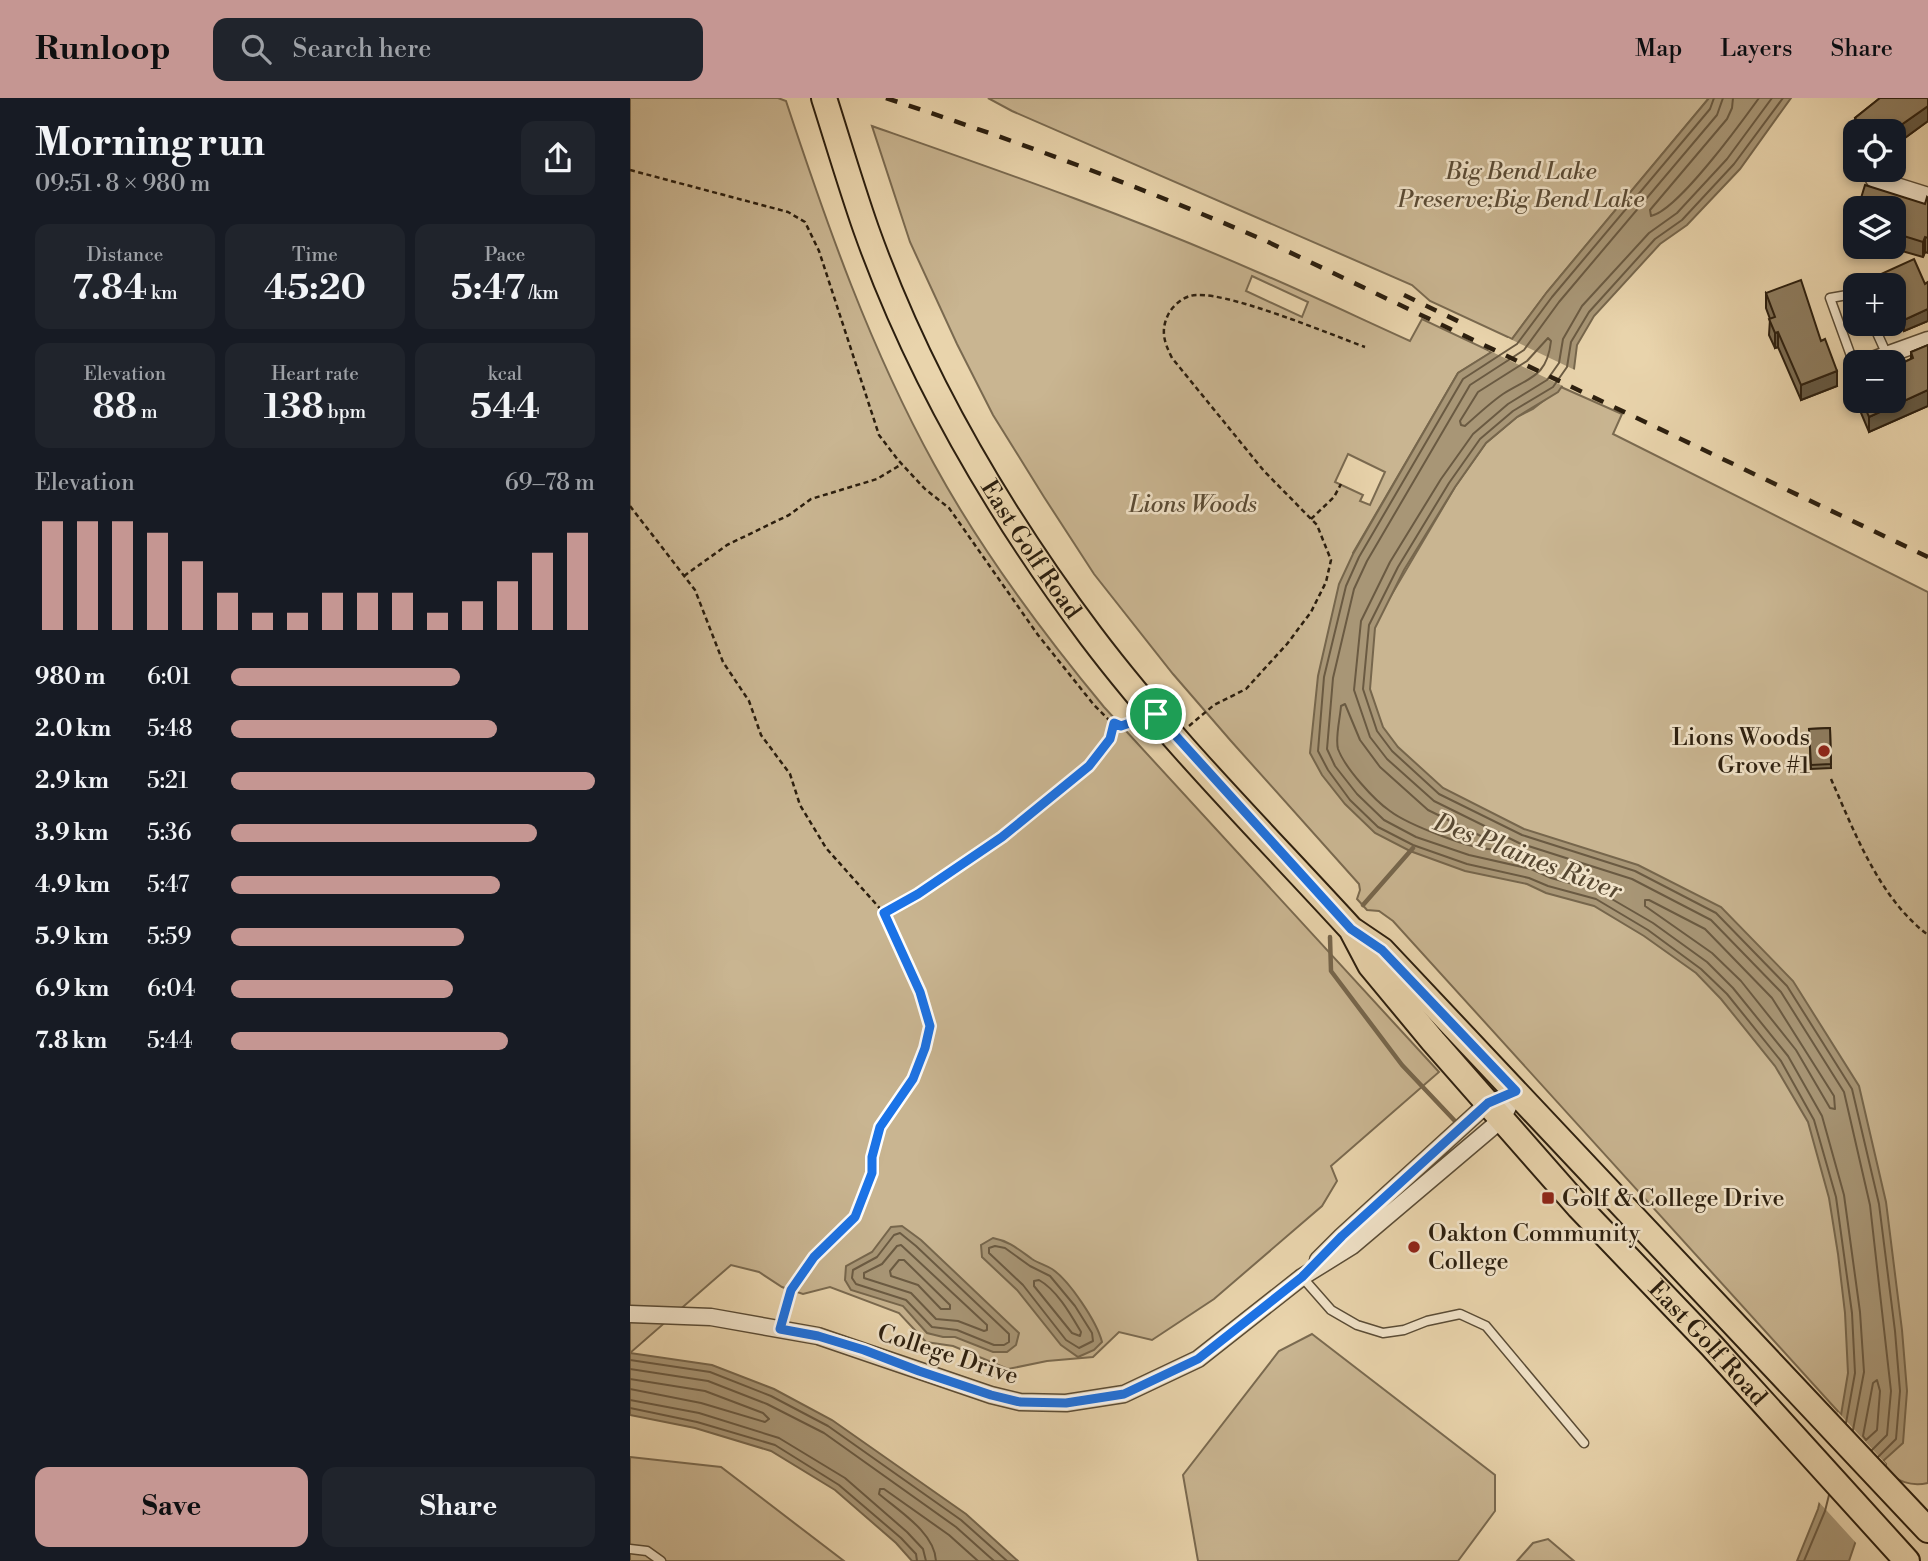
<!DOCTYPE html>
<meta charset="utf-8">
<style>
:root{--surface:#171b24;--page:#20242c;--text:#f1f3f6;--muted:#9ea1a6;--accent:#c59692}
body{margin:0;font-family:"Libre Bodoni",serif;background:var(--page);color:var(--text);height:100vh;display:flex;flex-direction:column;font-size:26px;white-space:nowrap}
*{box-sizing:border-box;margin:0}
p{font-size:23px;color:var(--muted)}
.icon{flex:none;width:38px;height:38px;fill:none;stroke:currentColor;stroke-width:2;stroke-linecap:round;stroke-linejoin:round}
.map{position:relative;flex:1;overflow:hidden}
.panel{display:flex;flex-direction:column;background:var(--surface);width:630px}
.panel>*{flex:none}
.fabs{position:absolute;left:1213px;top:21px;display:grid;gap:14px}
.fabs a{display:grid;place-items:center;width:63px;height:63px;border-radius:14px;background:var(--surface);box-shadow:0 4px 10px #0003;font-size:35px}
.pin{position:absolute;display:grid;place-items:center;width:60px;height:60px;color:#fff;margin:-30px;border:4px solid #fff;border-radius:50%;box-shadow:0 2px 7px #0007}
.round{display:grid;place-items:center;flex:none;width:74px;height:74px;border-radius:14px;background:var(--page)}
.headline{display:flex;align-items:center;justify-content:space-between;height:119px;padding:0 35px}
h1{font-size:38px;font-weight:700;line-height:52px}
.figures{display:grid;grid-template-columns:repeat(3,1fr);gap:10px;height:119px;padding:7px 35px}
.figures div{display:grid;align-content:center;border-radius:14px;background:var(--page);text-align:center}
.figures b{font-size:35px;font-weight:700}
.figures small{font-size:19px;font-weight:400}
.figures p{font-size:19px}
.chart{height:196px;padding:14px 35px}
.chart p{display:flex;justify-content:space-between}
.chart svg{width:100%;height:126px;margin-top:7px;stroke:var(--accent);stroke-width:6}
.primary-button{display:flex;gap:14px;margin-top:auto;padding:14px 35px}
.primary-button a{flex:1;height:80px;border-radius:14px;background:var(--accent);color:#111;font-size:28px;font-weight:700;line-height:80px;text-align:center}
.primary-button a+a{background:var(--page);color:var(--text)}
ul{padding:0 35px;list-style:none;font-size:23px}
li{display:grid;grid-template-columns:112px 84px 1fr;align-items:center;height:52px}
li i{height:18px;border-radius:9px;background:var(--accent)}
header{display:flex;align-items:center;gap:42px;box-sizing:border-box;height:98px;padding:0 35px;background:var(--accent);color:#111}
header strong{font-size:33px}
nav{display:flex;gap:38px;margin-inline-start:auto;font-size:24px}
.search{width:490px;height:63px;background:var(--page);display:flex;align-items:center;gap:18px;box-sizing:border-box;padding:0 24px;border-radius:14px;color:var(--muted);font-size:26px}
main{display:flex;flex:1;min-height:0}
.map>svg:first-child{display:block}
</style>
<header>
<strong>Runloop</strong>
<div class="search"><svg class="icon" aria-label="search" viewBox="0 0 24 24"><circle cx="10" cy="10" r="6"/><path d="M15 15l6 6"/></svg>Search here</div>
<nav><a>Map</a><a>Layers</a><a>Share</a></nav>
</header>
<main>
<section class="panel">
<div class="headline"><div><h1>Morning run</h1><p>09:51 · 8 × 980 m</p></div><a class="round"><svg class="icon" aria-label="share" viewBox="0 0 24 24"><path d="M12 15V3M7 8l5-5 5 5M5 13v7h14v-7"/></svg></a></div>
<div class="figures">
<div><p>Distance</p><b>7.84<small> km</small></b></div>
<div><p>Time</p><b>45:20</b></div>
<div><p>Pace</p><b>5:47<small> /km</small></b></div>
</div>
<div class="figures">
<div><p>Elevation</p><b>88<small> m</small></b></div>
<div><p>Heart rate</p><b>138<small> bpm</small></b></div>
<div><p>kcal</p><b>544</b></div>
</div>
<div class="chart"><p><span>Elevation</span>69–78 m</p>
<svg viewBox="0 0 160 44" preserveAspectRatio="none"><path d="M5 44V6M15 44V6M25 44V6M35 44V10M45 44V20M55 44V31M65 44V38M75 44V38M85 44V31M95 44V31M105 44V31M115 44V38M125 44V34M135 44V27M145 44V17M155 44V10"/></svg>
</div>
<ul>
<li><b>980 m</b>6:01<i style="width:63%"></i></li>
<li><b>2.0 km</b>5:48<i style="width:73%"></i></li>
<li><b>2.9 km</b>5:21<i style="width:100%"></i></li>
<li><b>3.9 km</b>5:36<i style="width:84%"></i></li>
<li><b>4.9 km</b>5:47<i style="width:74%"></i></li>
<li><b>5.9 km</b>5:59<i style="width:64%"></i></li>
<li><b>6.9 km</b>6:04<i style="width:61%"></i></li>
<li><b>7.8 km</b>5:44<i style="width:76%"></i></li>
</ul>
<div class="primary-button"><a>Save</a><a>Share</a></div>
</section>
<div class="map">
<svg width="1298" height="1463" viewBox="0 0 1298 1463">
<rect width="100%" height="100%" fill="#e9d4ac"/>
<filter id="stains"><feTurbulence type="fractalNoise" baseFrequency=".00286" numOctaves="4"/><feColorMatrix values="0 0 0 0 .2 0 0 0 0 .09 0 0 0 0 .02 0 0 0 .5 -.17"/></filter>
<radialGradient id="worn" r=".72"><stop offset=".6" stop-color="#630" stop-opacity="0"/><stop offset="1" stop-color="#630" stop-opacity=".3"/></radialGradient>
<path fill="#c9b591" stroke="#7a6a50" stroke-width="2" fill-rule="evenodd" d="M0,0H148L156,3C197,127 240,250 304,366C351,452 411,533 474,609L809,974L701,1068L707,1083L692,1108L584,1201L522,1242L489,1234L463,1259L417,1263L378,1271L323,1248L296,1244L269,1215L200,1189L173,1196L152,1189L129,1174L101,1167L0,1255Z
M358,0H1079L917,194L882,241L800,203L782,187L382,13Z
M242,28C370,73 500,118 625,173C677,195 729,220 780,243L792,221L862,254L828,275L723,455L759,501L825,389L856,345L887,319L903,311L931,289L992,316L983,336L1298,494V1385C1280,1389 1268,1383 1254,1372L1256,1366L1253,1363L763,823L749,813L737,812L727,801L730,792L729,786L601,643L543,576L464,476L414,399L363,317L327,246L280,144ZM622,178L678,204L672,219L616,193ZM718,356L755,374L740,407L730,403L733,397L705,384Z
M682,1236L865,1377V1413L828,1463H568L553,1377L649,1253Z
M0,1359L91,1369L214,1463H0Z
M918,1441L944,1463H887L903,1445Z"/>
<path fill="#a89676" stroke="#76664c" stroke-width="2" d="M1079,0H1161L1110,71L1057,127L1030,146L964,218L947,247L944,271L928,294L887,319L856,345L825,389L774,472L745,530L740,591L753,629L768,649L813,690L894,731L1008,767L1091,809L1163,883L1229,988L1256,1104L1272,1232L1277,1293L1273,1345L1253,1363L1219,1463H1167L1188,1411L1211,1317L1218,1275L1215,1215L1208,1156L1199,1100L1178,1024L1145,968L1091,901L1066,875L1014,838L964,808L916,795L897,786L835,773L780,753L745,735L715,706L692,677L680,655L688,578L709,486L723,456L828,275L882,241L917,194Z
M272,1128L291,1142L389,1235L386,1247L377,1254H363L325,1239H313L297,1235L273,1208L221,1192L215,1182L216,1168L242,1154L261,1129Z
M363,1140C379,1143 388,1151 402,1161C408,1165 415,1167 422,1171C439,1182 467,1224 472,1244L464,1252L448,1259L431,1247L387,1192L352,1159L351,1147Z
M0,1255L82,1267L144,1291L202,1322L336,1416L388,1463H282L266,1445L205,1392L141,1353L65,1330L0,1317Z"/>
<path fill="#e9d4ac" d="M878,240L947,273L935,289L858,252Z
M1208,1314L1256,1366L1228,1447L1187,1402Z"/>
<g fill="none" stroke-linecap="round" stroke-linejoin="round">
<path stroke="#6a5a42" stroke-width="2" d="M1084,0L1080,11L922,199L887,246L833,281L729,459L716,488L694,579L688,653L698,672L720,702L748,729L783,747L837,766L899,780L918,788L966,801L1018,832L1071,871L1097,896L1151,963L1184,1022L1206,1099L1222,1215L1225,1275L1216,1325
M1093,0L1087,17L929,204L894,252L840,287L737,463L724,491L703,580L697,651L705,668L727,696L754,722L786,739L839,757L901,771L921,780L968,793L1023,825L1077,864L1103,890L1158,958L1192,1018L1214,1097L1230,1214L1234,1274L1223,1332
M1103,0L1102,10L1097,21L1020,112L1021,118C1047,113 1111,25 1129,0
M1142,0L1097,61L1047,115L1019,135L952,208L933,241L929,265L917,282L878,306L843,336L811,381L760,464L731,523L724,592L740,639L757,661L804,703L889,745L1002,781L1081,822L1151,894L1214,994L1240,1107L1261,1293L1257,1337L1242,1352
M1153,0L1104,66L1052,122L1025,141L959,214L941,244L937,269L923,289L883,313L850,341L819,385L768,469L739,527L733,591L747,633L762,653L809,696L892,737L1005,773L1086,815L1157,888L1222,991L1249,1106L1265,1233L1270,1293L1266,1341L1248,1359
M918,240L921,243C917,279 900,279 873,296C860,305 847,317 835,328L831,327L830,323L848,294L897,263Z
M715,606L730,642L750,669L798,712L865,745L866,751C846,754 777,726 760,713C744,702 715,670 708,651C705,640 710,621 711,608Z
M1015,802H1019L1075,831L1142,900L1204,998L1205,1011L1200,1010L1166,952L1111,883L1082,855L1015,808Z
M270,1135L286,1148L379,1236V1244L374,1247H364L327,1232L302,1229L276,1202L226,1186L222,1180L223,1172L247,1159L264,1137Z
M271,1147L357,1227V1232L354,1233L328,1223L306,1221L281,1195L234,1180V1175L252,1166L267,1148Z
M365,1148L375,1150L400,1168L420,1178L445,1208L462,1235L463,1243L449,1250L436,1242L393,1187L359,1155V1150Z
M269,1162H274L320,1207V1211H311L288,1187L261,1178L260,1173Z
M409,1182C427,1192 441,1217 451,1234L450,1238L442,1235L404,1188V1183Z
M0,1262L80,1274L141,1298L198,1328L331,1422L377,1463
M0,1271L78,1283L137,1306L194,1335L326,1429L364,1463
M0,1281L75,1293L133,1315L139,1321L135,1324L71,1305L0,1291
M1247,1282L1250,1293L1247,1332L1236,1342L1233,1338L1243,1285Z
M0,1302L69,1315L149,1340L215,1380L277,1434L293,1451L296,1463
M0,1310L67,1324L145,1347L209,1387L271,1440L286,1456L287,1463
M306,1463C305,1435 269,1413 249,1396L250,1391H254L319,1437L348,1463
M1174,1463L1195,1413L1199,1397"/>
<path stroke="#76664c" stroke-width="4.5" d="M733,807L783,750
M700,839L701,873L772,967L824,1022"/>
<defs>
<path id="lane" d="M1243,226L1257,257
M1225,269L1200,200L1223,196L1225,198
M672,1179L701,1212L727,1227L753,1235L774,1232L797,1223L830,1216L856,1228L954,1345
M150,1231L161,1192
M0,1451L17,1453L31,1463"/>
<path id="street" d="M1244,81L1298,98
M1237,264L1298,242
M688,1162L712,1138L858,1005L866,1002
M0,1216L81,1219L188,1238L361,1297L390,1304L436,1305L494,1296L568,1261L672,1179L722,1148L872,1021L886,993"/>
<g id="primary">
<path id="s1" d="M194,0C208,44 221,88 236,131C288,277 368,414 461,538C538,640 634,736 721,831L740,867L803,943L949,1109L1082,1248L1277,1463"/>
<path d="M724,833L752,852L1298,1432"/>
</g>
</defs>
<use href="#lane" stroke="#5a4c36" stroke-width="11"/>
<use href="#street" stroke="#5a4c36" stroke-width="19"/>
<use href="#primary" stroke="#2b1e0e" stroke-width="28"/>
<path stroke="#2b1e0e" stroke-width="2.5" stroke-dasharray="5 3.5" stroke-linecap="butt" d="M0,72L158,114L175,124L189,153L249,337L268,362L295,391L319,410L408,537L464,607L481,624L491,628L505,623
M0,408L65,492L93,564L119,603L131,637L160,676L170,707L196,750L254,815L290,894L300,928L295,950L283,981L250,1029L242,1059V1075L225,1119L185,1159L167,1184
M681,421L704,399L711,386
M54,478L97,447L159,417L181,401L247,381L272,366
M559,628L584,607L616,591L657,546L681,514L696,484L701,462L687,427L634,373L542,260C534,244 530,232 539,215C543,208 552,200 560,198C588,189 702,237 735,249
M1201,681C1225,735 1249,800 1298,837
M254,815L288,796L372,739L459,668L480,641L484,626"/>
<use href="#lane" stroke="#f1e3c9" stroke-width="8"/>
<use href="#street" stroke="#f1e3c9" stroke-width="16"/>
<use href="#primary" stroke="#e9d4ac" stroke-width="24"/>
<path stroke="#2b1e0e" stroke-width="4.5" stroke-dasharray="12 12" stroke-linecap="butt" d="M256,0C384,42 511,89 636,143L1298,459
M774,197L834,226"/>
</g>
<path fill="#7a6c53" stroke="#2b1e0e" stroke-width="2" d="M1250,0H1298V23L1268,45V52L1264,55V33H1225V20Z
M1298,100V155L1295,154L1293,159L1258,149H1264V110L1295,106Z
M1249,177L1295,186L1298,184V223L1274,233L1266,215L1264,187H1249Z
M1136,195L1191,243L1207,288L1171,302L1148,249L1145,250L1139,237L1140,221L1136,210Z
M1298,247V308L1239,334L1226,303H1264V269L1281,261V254Z
M1223,281H1225V301L1223,297Z
M1200,630L1201,670L1181,671L1179,631Z"/>
<path fill="#635843" stroke="#2b1e0e" stroke-width="2" d="M1298,8V23L1268,45V52L1264,55V32Z
M1295,139V154L1293,159V144Z
M1266,203V215L1264,216V205Z
M1298,211V223L1274,233V222Z
M1148,234V249L1145,250V235Z
M1207,273V288L1171,302V287Z
M1298,292V308L1239,334V319Z"/>
<path fill="#8e7d60" stroke="#2b1e0e" stroke-width="2" d="M1250,0H1298V8L1264,32L1268,37L1264,40V33H1235L1225,20Z
M1235,87L1295,106L1297,99L1298,100V140L1295,139L1293,144L1264,135V110H1228Z
M1284,161L1295,186L1298,184V211L1274,222L1266,203L1264,205V187H1254L1249,177Z
M1171,182L1191,243L1195,241L1207,273L1171,287L1148,234L1145,235L1139,221L1145,219L1136,195Z
M1298,247V292L1239,319L1232,303H1264V269L1283,260L1281,254Z
M1200,630L1201,666L1181,667L1179,631Z"/>
<g fill="none" stroke-linecap="round" stroke-linejoin="round">
<defs>
<path id="route" d="M526,616L721,831L752,852L886,993L858,1005L712,1138L672,1179L568,1261L494,1296L436,1305L390,1304L361,1297L289,1273L234,1252L188,1238L150,1231L161,1192L184,1159L225,1119L242,1075V1059L250,1029L283,981L295,950L300,928L290,894L254,815L288,796L372,739L459,668L480,641L484,625L491,628Z"/>
</defs>
<use href="#route" stroke="#fff" stroke-width="14"/>
<use href="#route" stroke="#1a73e8" stroke-width="9"/>
</g>
<g fill="#8f2418" stroke="#f1e3c9" stroke-width="2.5">
<circle cx="1194" cy="653" r="7"/>
<rect x="911" y="1093" width="14" height="14" rx="3.5"/>
<circle cx="784" cy="1149" r="7"/>
</g>
<g text-anchor="middle" stroke-width="5" stroke-linejoin="round" paint-order="stroke">
<g font-size="24" font-style="italic" fill="#5a4b35" stroke="#f1e3c9">
<text x="891" y="81">Big Bend Lake<tspan x="891" dy="28">Preserve;Big Bend Lake</tspan></text>
<text x="563" y="414">Lions Woods</text>
</g>
<g font-size="24" fill="#2b1e0e" stroke="#f1e3c9">
<text dy="8" stroke="none"><textPath href="#s1" startOffset="499">East Golf Road</textPath></text>
<text dy="8" stroke="none"><textPath href="#s1" startOffset="1544">East Golf Road</textPath></text>
<text transform="translate(318 1256) rotate(18)" y="8">College Drive</text>
</g>
<g font-size="24" fill="#2b1e0e" stroke="#f1e3c9" text-anchor="start">
<text x="1180" y="647" text-anchor="end">Lions Woods<tspan x="1180" dy="28">Grove #1</tspan></text>
<text x="932" y="1108">Golf &amp; College Drive</text>
<text x="798" y="1143">Oakton Community<tspan x="798" dy="28">College</tspan></text>
</g>
<g font-size="26" font-style="italic" fill="#574832" stroke="#f1e3c9">
<text transform="translate(898 758) rotate(21)" y="9">Des Plaines River</text>
</g>
</g>
<rect width="100%" height="100%" filter="url(#stains)"/>
<rect width="100%" height="100%" fill="url(#worn)"/>
</svg>
<div class="fabs">
<a><svg class="icon" aria-label="locate" viewBox="0 0 24 24"><circle cx="12" cy="12" r="6"/><path d="M12 2v4M12 18v4M2 12h4M18 12h4"/></svg></a>
<a><svg class="icon" aria-label="layers" viewBox="0 0 24 24"><path d="M12 4l9 5-9 5-9-5zM3 14l9 5 9-5"/></svg></a>
<a>+</a>
<a>−</a>
</div>
<div class="pin" style="left:526px;top:616px;background:#1e9e55"><svg class="icon" aria-label="arrive" viewBox="0 0 24 24"><path d="M6 21V4h12l-3 4 3 4H6"/></svg></div>
</div>
</main>
